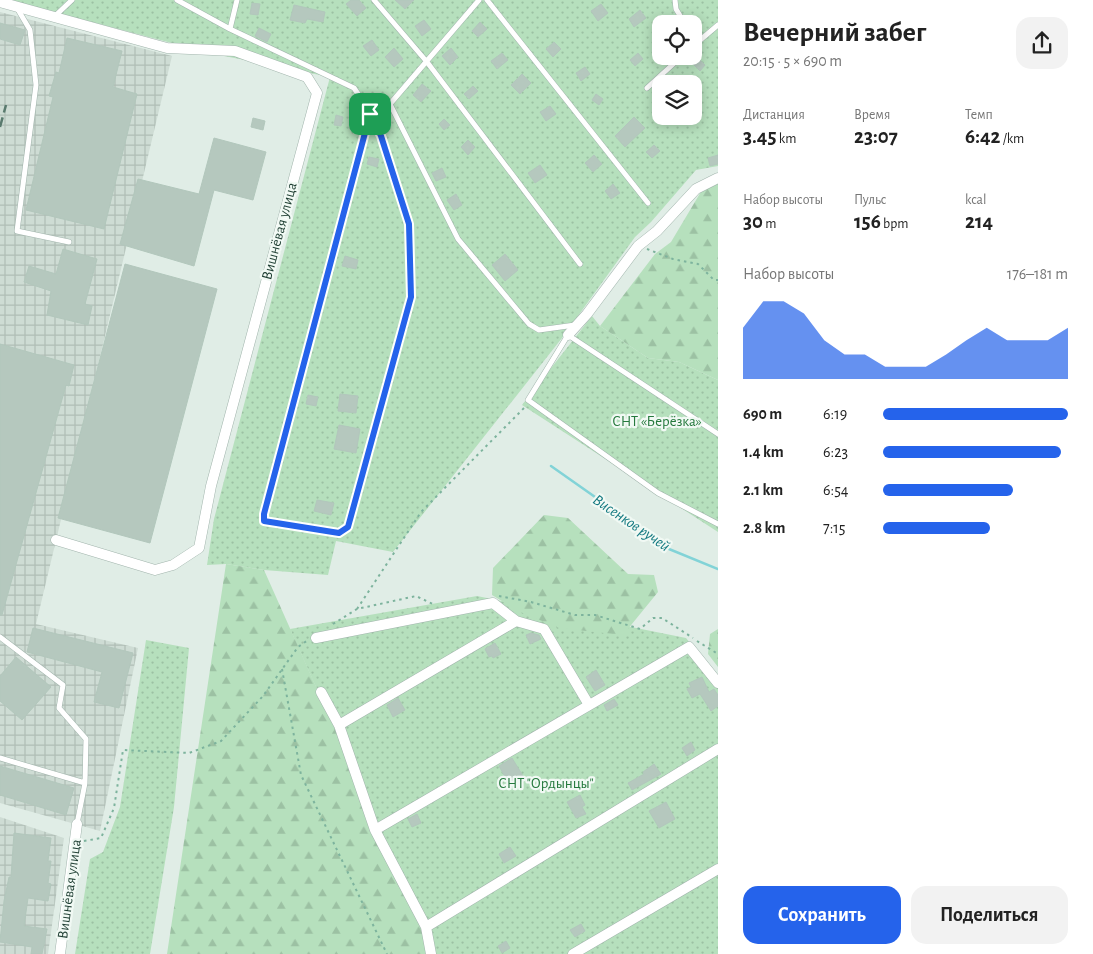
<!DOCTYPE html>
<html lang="ru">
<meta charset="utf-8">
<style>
:root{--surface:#fff;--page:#f2f2f2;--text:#222;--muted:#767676;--accent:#2563eb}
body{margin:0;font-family:"Alegreya Sans",sans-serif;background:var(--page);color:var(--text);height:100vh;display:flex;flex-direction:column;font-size:19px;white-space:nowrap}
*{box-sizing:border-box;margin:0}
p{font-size:16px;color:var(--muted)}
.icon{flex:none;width:28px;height:28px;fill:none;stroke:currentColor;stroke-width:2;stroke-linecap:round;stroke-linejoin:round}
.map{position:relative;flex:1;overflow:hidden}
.side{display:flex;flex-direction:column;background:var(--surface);width:375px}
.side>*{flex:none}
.controls{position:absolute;left:652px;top:15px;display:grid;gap:10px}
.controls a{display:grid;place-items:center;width:50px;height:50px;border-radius:10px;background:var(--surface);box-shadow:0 2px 12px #0003;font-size:25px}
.pin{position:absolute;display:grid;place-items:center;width:42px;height:42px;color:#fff;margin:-21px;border-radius:10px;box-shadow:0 2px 8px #0006}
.round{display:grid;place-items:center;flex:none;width:52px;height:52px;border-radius:15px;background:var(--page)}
.headline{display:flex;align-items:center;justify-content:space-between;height:85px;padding:0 25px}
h1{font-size:28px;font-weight:600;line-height:38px}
.figures{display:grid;grid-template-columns:repeat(3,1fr);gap:8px;height:85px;padding:5px 25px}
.figures div{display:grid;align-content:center}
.figures b{font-size:21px;font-weight:600}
.figures small{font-size:14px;font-weight:400}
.figures p{font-size:14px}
.chart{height:140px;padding:10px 25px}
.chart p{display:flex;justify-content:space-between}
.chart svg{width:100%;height:90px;margin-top:5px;fill:var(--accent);opacity:.7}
.cta{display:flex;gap:10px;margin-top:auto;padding:10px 25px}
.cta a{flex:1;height:58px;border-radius:15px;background:var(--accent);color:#fff;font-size:20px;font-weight:600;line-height:58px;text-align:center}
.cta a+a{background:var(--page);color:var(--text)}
ul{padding:0 25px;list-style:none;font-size:16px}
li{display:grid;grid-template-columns:80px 60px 1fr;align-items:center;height:38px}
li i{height:12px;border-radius:6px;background:var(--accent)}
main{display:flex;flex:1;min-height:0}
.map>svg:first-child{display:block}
</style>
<main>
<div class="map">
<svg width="718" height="954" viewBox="0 0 718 954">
<defs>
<pattern id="industrial-grid" width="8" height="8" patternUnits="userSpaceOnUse" patternTransform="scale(1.25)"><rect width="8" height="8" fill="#cedcd4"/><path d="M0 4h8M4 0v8" fill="none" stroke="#b0beb6"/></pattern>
<pattern id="grass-dots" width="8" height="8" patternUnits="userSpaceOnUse" patternTransform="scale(1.25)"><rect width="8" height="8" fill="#b6e0bd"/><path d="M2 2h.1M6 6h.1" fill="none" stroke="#9cc1a3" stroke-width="1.8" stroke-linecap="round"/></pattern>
<pattern id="forest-firs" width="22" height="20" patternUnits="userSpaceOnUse" patternTransform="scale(1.25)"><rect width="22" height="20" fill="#b6e0bd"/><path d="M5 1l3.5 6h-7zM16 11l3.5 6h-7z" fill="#9cc1a3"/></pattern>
</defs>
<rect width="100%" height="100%" fill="#e0ede6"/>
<path fill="url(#industrial-grid)" d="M0,12L172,56L36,624L138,648L100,831L0,803Z
M0,817L64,838L48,954H0Z"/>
<path fill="url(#grass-dots)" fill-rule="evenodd" d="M7,0H718V166L696,170L651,222L635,237L562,338L393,552L336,541L328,575L264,570L226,564L207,565L214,519L330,77L214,54ZM661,24H694V56H661ZM661,84H694V116H661Z
M592,316L600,326L648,358L679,362L718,380V532L522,405Z
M477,596L686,638L718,678V954H431L429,940L290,629Z
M146,640L189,648L174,807L150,954H75L90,859L103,852L120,807Z"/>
<path fill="url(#forest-firs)" d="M718,183V380L679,362L648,358L600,326L655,254L671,242L702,190Z
M544,515L568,518L628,574L654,575L658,592L623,635L559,628L518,611L492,595L493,568Z
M226,564L264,570L429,940L431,954H167Z
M718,629V667L708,654L710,634Z"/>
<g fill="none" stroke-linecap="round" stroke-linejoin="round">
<path stroke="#82d3d7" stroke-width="2.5" d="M551,466L669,549L718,569"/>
</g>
<path fill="#b5c8be" stroke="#b2c7bc" d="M351,0H359L366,8L357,16L346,4Z
M395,0H414L405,9Z
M252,3L260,4L258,15L250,14Z
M601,4L608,13L598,21L591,11Z
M294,5L325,12L323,22L307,19L305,23L290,20Z
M640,10L646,18L634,27L629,19Z
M424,20L431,29L422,36L415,26Z
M480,22L487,29L478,37L472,31Z
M0,23L25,30L20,45L0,39Z
M259,28L271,34L267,42L255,36Z
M67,38L122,51L113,87L137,94L104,229L26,210L53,97L49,96L56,72L59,73Z
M372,40L379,50L371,56L363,46Z
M554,42L561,49L553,57L546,49Z
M394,48L403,59L394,67L385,57Z
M451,48L458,57L450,65L442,56Z
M502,53L508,60L497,69L491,61Z
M638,53L643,59L635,66L630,60Z
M699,59L705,65L700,71L693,64Z
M585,67L590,74L581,81L576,73Z
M522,74L531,83L520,94L511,85Z
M677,75L684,84H675L671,79Z
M422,84L431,91L421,102L413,95Z
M473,86L478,91L469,99L464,94Z
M596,94L603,99L599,105L592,100Z
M550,106L556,114L546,121L540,112Z
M336,115L343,117L341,126L334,125Z
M634,117L645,128L625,147L615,136Z
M253,118L265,121L263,130L251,127Z
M444,119L450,125L444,130L439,124Z
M214,138L266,152L253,200L214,190L194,266L120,244L138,179L199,194Z
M468,140L475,147L468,155L461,147Z
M654,145L660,151L652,158L646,152Z
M594,155L602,164L593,172L585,163Z
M718,155V164L710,166L708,158Z
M369,157L379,159L377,167L367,164Z
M540,165L547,175L535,183L528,173Z
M442,168L446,177L436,181L432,173Z
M613,184L620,193L611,199L605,191Z
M456,194L462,205L454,210L447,200Z
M63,249L97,259L85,304L92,306L88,325L47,315L51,291L24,282L29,266L56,274Z
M505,254L518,270L505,281L492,265Z
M345,256L358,260L356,269L342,266Z
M125,264L217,289L150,543L58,518Z
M0,344L74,365L69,386L66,385L2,615H0Z
M340,394L358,396L356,413L338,411Z
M308,395L318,397L316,406L306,404Z
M339,425L360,429L356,453L334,449Z
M317,500L334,503L331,515L314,511Z
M33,628L133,653L119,708L94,702L102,672L27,652Z
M531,633L539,635L541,639L530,644L526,635Z
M495,643L501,654L493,658L492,656L489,657L485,649Z
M16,657L51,687L22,720L0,701V676Z
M596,670L605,685L595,691L586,677Z
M702,677L709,692L714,689L718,695V706L711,711L700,694L692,698L687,689L691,687L689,683Z
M398,698L405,710L393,717L387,705Z
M614,699L618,705L607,711L604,705Z
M691,742L695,750L687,756L682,748Z
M512,758L523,776L509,784L499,766Z
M654,764L661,774L632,790L628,783L644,774L643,772Z
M0,766L74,788L66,815L0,795Z
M580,795L585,805L582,807L586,814L576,818L567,802Z
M666,802L675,819L659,828L649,811Z
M417,814L421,823L412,827L408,819Z
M14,833L51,838L48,861H51L48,883L51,884L48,901L28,898L24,926L47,929L42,954H31L32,947L0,942L4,901L9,877H11Z
M510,847L516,856L504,863L499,854Z
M581,924L585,931L575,937L570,930Z
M506,941L510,948L502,953L498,946Z"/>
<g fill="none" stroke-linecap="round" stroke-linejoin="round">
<defs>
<path id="service" d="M177,0L230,29L354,88L367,107L381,136L409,224L411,297L348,527L339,533L264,521V514L369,114L390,104
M374,0L427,62L580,264
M479,0L390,104L458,239L529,324L539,330L575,325
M487,0L648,203
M675,0L676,9L685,24
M17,8L30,30L36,85L17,231L69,242
M55,16L72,0
M230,29L237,0
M694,34L699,41L718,25
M647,88L682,56
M718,434L568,335L528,400L658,493L718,524
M0,637L63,685L59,708L86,739L85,783L77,824
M0,758L85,783"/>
<path id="minor" d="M0,2L167,48L235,51L307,77L317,93L211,486L199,548L173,565L155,570L56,540
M568,335L587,314L638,246L657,231L696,189L718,178
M316,638L493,603L516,621
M321,692L339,725L375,830L426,927L431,954
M339,725L516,621L544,629L589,705
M375,830L689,647L718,683
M426,927L718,749
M60,954L77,824
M573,954L718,869"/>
</defs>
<use href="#service" stroke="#a2b5ad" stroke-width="6"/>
<use href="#minor" stroke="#a2b5ad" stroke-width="11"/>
<path stroke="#7db39d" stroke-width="2" stroke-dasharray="2.5 4" stroke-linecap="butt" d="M647,249L673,259L698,264L714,280H718
M499,596L531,602L575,615H595L640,629L653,618H662L693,638
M357,609L421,512L526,406
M333,624L357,609L416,596L435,605
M697,641L718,654
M282,669L301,775L387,954
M84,841L101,838L114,808L123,750L189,753L221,741L263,696L298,647L308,640"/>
<use href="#service" stroke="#fff" stroke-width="5"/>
<use href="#minor" stroke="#fff" stroke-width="10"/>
<path stroke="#597a6e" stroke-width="2.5" stroke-dasharray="10 5" stroke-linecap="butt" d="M0,127L6,105"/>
</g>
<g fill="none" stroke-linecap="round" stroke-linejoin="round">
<defs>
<path id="route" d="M370,114L381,136L409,224L411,297L348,527L339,533L264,521V514Z"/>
</defs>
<use href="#route" stroke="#fff" stroke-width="10"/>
<use href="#route" stroke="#2563eb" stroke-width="6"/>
</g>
<g text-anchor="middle" stroke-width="4.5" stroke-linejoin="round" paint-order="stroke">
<g font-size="15" fill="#1f3f33" stroke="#f1f9f4">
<text transform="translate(279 231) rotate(-75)" y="5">Вишнёвая улица</text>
<text transform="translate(69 889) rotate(-82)" y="5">Вишнёвая улица</text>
</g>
<g font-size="15" fill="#25793d" stroke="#f1f9f4">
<text x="657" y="426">СНТ «Берёзка»</text>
<text x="546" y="788">СНТ "Ордынцы"</text>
</g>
<g font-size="16" font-style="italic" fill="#137980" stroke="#f1f9f4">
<text transform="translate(632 522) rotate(34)" y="6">Висенков ручей</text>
</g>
</g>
</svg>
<div class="controls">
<a><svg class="icon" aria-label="locate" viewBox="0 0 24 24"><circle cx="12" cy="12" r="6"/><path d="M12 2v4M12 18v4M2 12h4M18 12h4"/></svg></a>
<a><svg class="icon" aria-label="layers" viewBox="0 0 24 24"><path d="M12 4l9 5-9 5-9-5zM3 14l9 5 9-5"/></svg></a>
</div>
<div class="pin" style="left:370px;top:114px;background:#1e9e55"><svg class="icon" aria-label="arrive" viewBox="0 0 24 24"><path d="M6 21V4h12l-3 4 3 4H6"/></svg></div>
</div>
<section class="side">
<div class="headline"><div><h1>Вечерний забег</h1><p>20:15 · 5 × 690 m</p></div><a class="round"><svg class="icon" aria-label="share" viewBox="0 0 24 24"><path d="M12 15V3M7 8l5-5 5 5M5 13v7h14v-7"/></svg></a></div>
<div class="figures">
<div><p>Дистанция</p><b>3.45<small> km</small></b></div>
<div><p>Время</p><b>23:07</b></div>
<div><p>Темп</p><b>6:42<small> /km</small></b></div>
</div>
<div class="figures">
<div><p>Набор высоты</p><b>30<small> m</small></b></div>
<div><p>Пульс</p><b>156<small> bpm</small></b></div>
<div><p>kcal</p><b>214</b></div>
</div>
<div class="chart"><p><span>Набор высоты</span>176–181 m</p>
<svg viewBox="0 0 160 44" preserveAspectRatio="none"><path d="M0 44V19L10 6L20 6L30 12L40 25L50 32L60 32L70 38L80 38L90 38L100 32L110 25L120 19L130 25L140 25L150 25L160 19V44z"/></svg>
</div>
<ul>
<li><b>690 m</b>6:19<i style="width:100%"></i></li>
<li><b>1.4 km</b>6:23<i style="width:96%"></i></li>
<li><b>2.1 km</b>6:54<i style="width:70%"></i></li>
<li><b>2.8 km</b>7:15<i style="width:58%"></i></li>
</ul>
<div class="cta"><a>Сохранить</a><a>Поделиться</a></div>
</section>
</main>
